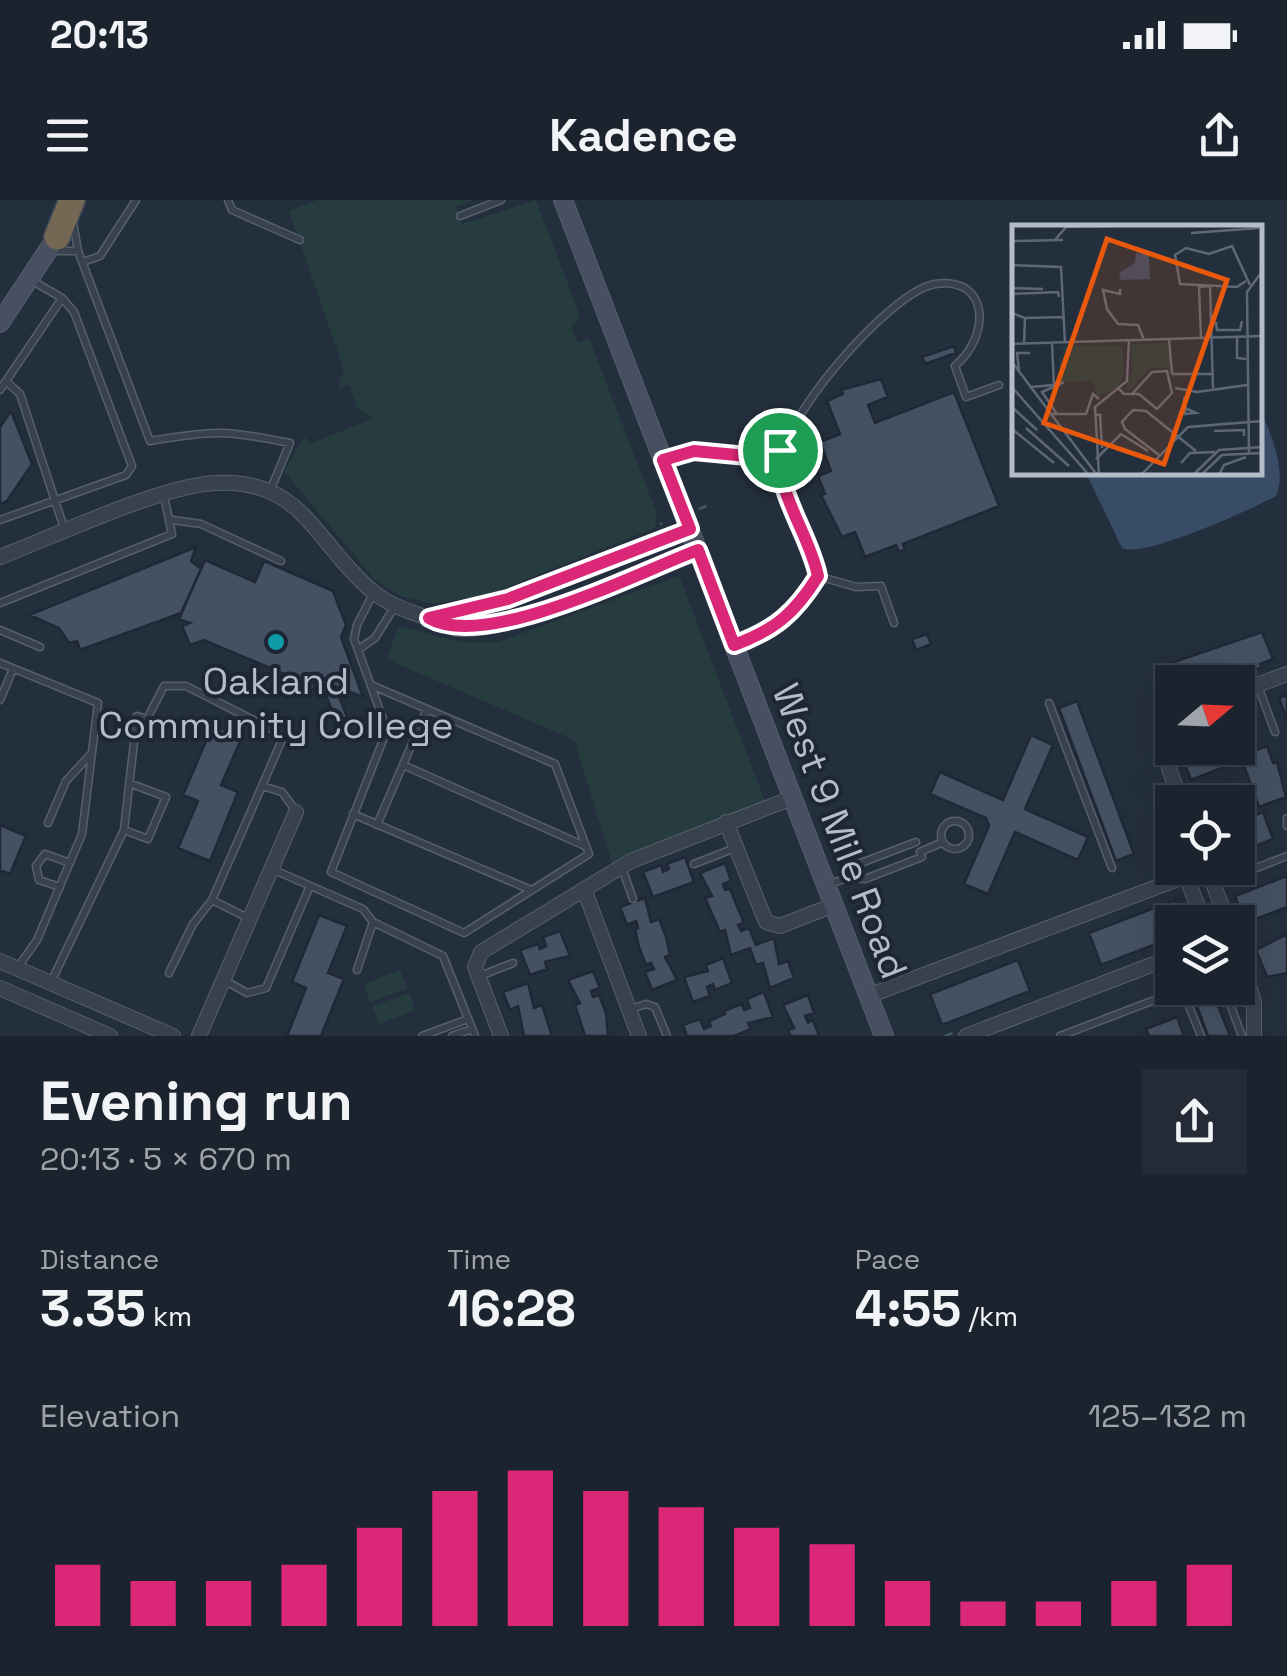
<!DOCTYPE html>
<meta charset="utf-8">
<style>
:root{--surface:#1b232e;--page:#242b36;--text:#f1f3f6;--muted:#a0a4aa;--line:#39404a;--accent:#db2777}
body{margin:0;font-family:"Space Grotesk",sans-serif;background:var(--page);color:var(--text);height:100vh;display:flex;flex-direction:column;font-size:38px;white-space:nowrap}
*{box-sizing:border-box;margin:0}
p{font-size:32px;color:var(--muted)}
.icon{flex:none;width:55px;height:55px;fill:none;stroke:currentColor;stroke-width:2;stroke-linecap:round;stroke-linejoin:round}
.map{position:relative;height:836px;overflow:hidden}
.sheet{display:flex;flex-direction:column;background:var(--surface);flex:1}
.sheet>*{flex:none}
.needle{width:65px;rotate:71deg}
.tools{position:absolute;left:1155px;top:465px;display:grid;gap:20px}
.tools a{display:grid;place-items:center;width:100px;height:100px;border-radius:0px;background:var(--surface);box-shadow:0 10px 40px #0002,0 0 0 2px var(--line);font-size:50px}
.pin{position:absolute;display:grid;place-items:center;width:85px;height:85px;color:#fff;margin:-42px;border:5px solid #fff;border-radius:50%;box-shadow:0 2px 10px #0007}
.round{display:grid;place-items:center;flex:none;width:105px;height:105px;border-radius:0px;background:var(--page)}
.headline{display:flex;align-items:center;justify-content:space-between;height:170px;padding:0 40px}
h1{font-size:55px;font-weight:800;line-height:75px}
.metrics{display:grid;grid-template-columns:repeat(3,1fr);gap:15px;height:170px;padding:10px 40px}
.metrics div{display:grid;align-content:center}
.metrics b{font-size:50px;font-weight:800}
.metrics small{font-size:28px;font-weight:400}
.metrics p{font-size:28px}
.chart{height:280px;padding:20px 40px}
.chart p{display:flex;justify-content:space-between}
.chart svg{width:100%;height:180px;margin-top:10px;stroke:var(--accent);stroke-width:6}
.status{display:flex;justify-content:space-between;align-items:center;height:70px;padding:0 50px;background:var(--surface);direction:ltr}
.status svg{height:28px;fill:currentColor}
header{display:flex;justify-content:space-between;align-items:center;height:130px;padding:0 40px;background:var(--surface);font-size:45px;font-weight:800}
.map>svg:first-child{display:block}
</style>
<div class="status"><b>20:13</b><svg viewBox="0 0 49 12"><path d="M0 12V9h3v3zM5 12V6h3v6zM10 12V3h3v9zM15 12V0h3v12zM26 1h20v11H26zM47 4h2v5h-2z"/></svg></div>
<header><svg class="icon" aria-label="menu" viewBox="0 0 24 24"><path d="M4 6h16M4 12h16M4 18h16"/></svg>Kadence<svg class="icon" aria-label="share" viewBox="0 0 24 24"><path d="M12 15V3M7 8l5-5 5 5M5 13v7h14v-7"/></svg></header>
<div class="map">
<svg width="1287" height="836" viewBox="0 0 1287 836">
<rect width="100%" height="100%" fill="#242f3e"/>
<path fill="#263c3f" d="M317,0H473L456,7L462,24L536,0L580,116L571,127L578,143L589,138L657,314L655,328L485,396L432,404L400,396L374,379L284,271L304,237L311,243L372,219L357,208L349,185L337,190L344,170L289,11Z
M679,376L765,601L650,645L613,666L574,540L386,459L399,426L459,442H498Z
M400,770L407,788L370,802L364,784Z
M409,793L415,810L379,824L372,806Z"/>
<path fill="#394c67" d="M1260,210C1271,233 1287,272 1276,296C1252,309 1143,359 1122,348L1086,273L1260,272Z"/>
<path fill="#455162" stroke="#1f2835" stroke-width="2.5" d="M954,146L956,153L925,164L922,157Z
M881,179L888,197L868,205L875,223L954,192L999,306L903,344L905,349L899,352L896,345L865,357L855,332L842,337L821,295L825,294L818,276L831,271L820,242L840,234L827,201L843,194L841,190Z
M11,211L32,264L7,301L0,304V227Z
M196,347L191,361L201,369L181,413L80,450L77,441L69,443L59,428L29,415Z
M205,360L255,382L264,361L333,391L346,425L341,437L363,497L335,486L347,517L336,521L319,477L312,480L315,488L301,493L296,479L204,440L190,445L182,426L190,423L179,419Z
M1262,432L1273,459L1260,464L1262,467L1212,482H1172L1171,498L1161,471L1173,467L1171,463Z
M927,434L931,444L916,450L912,439Z
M1287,495V520L1279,498Z
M1077,501L1134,654L1116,661L1059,508Z
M213,525L242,537L221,585L238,592L210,661L178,648L198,601L183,595Z
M1031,535L1053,545L1025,609L1088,637L1078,660L1015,632L988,694L964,684L989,626L986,618L930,594L940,572L1003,600Z
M1267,546L1273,563L1277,562L1286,597L1259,607L1242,560L1191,580L1180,553L1194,548H1237L1240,556Z
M1263,612L1273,639L1238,653V622Z
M0,625L26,636L10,674L0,670Z
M685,657L694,682L653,697L643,672L661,665L663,672L669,669L667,664Z
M725,663L731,681L723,684L725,690L730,689L744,723L738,725L741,731L749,728L756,745L774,738L779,764L788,761L794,778L770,788L763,763L756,765L750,748L731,755L725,730L720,732L705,698L712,696L700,673Z
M1287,676V707L1245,723L1235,696Z
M645,698L651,722L659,719L666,737L670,755L665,757L677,780L652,790L645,772L654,769L651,763L646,765L639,747L635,729L638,728L636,721L627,725L620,707Z
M1175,700L1183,722H1172V738L1101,765L1089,733Z
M319,715L347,726L328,773L344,779L321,836H287L306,788L292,782Z
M560,731L570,756L545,762L547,769L530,775L520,750L538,744L540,749L546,746L543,737Z
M1287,734V773L1267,777L1256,750Z
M723,758L732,783L715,790L713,784L707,787L710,796L693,802L684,777L708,771L706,765Z
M1018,760L1030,791L942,825L930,794Z
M593,771L600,788L591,791L593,797L599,795L606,813L608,836H585L575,805L580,803L568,780Z
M528,783L534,808L542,805L552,836H524L518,806L510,810L503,792Z
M1198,788H1211L1230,836H1208L1191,790Z
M764,792L773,817L748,823L751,829L734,836H687L683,825L700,819L704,829L711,826L709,821L725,814L724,811L742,804L744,810L750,808L747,799Z
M808,795L814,813L805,816L808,823L813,820L819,836H791L788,830L794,828L783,805Z
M1177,817L1184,836H1149L1146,829Z"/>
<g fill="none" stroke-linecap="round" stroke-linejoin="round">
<defs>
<path id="service" d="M228,0L232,10L300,40
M460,16L501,0
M73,22L78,51L150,241C215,230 226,230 290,243L270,291
M50,51H78
M83,62L100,56L136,0
M6,181L20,194L65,331
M0,190L62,98
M748,257L767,271L778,273
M664,260L694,251L747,256L780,251
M0,320L126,275L132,266L74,112L62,98L31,80
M173,320L201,324L281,361
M818,376L856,387L881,386L894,423
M0,403L172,334L164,296
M0,430L40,447
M735,445C775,429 795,413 818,376C816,367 815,356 812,346C804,322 780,296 779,270C776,224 890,91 935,84C991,76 990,137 955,166L966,197L999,185
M359,449L375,438L395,406
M0,463L98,503L82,634L37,740L18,767
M371,485L555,564L589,654L464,733L331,672L387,530L354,439L357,425L373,394
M1258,486L1275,532
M0,500L13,469
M1049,503L1112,668
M1238,521L1246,543
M403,565L585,646
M353,614L531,690
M1287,618V626
M941 635a14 14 0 1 1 28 0a14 14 0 1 1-28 0Z
M48,623L66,581L91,554
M377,625L427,509
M124,630L148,639L166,597L129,583
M920,652L943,642
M694,664L735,648
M622,668L633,699
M272,669L363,709L373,722L443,756L475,836
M847,678L853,666L916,642
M1215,684L1287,656
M827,685L847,678L865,679L922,657
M60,687L39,680L36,666L45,654L70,663
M212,700L262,586
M357,770L373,722
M169,773L193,724L212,700L248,718
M480,776L513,763
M224,780L247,793L266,788L310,686
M51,782L124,630L137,516L147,519L164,486H186L277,532L281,542L262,586L282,592L295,610
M1224,788L1242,836
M1182,789L1201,836
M631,809L646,804L655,807L667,836
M422,836L468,819
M452,836L472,829
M1060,836L1186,788"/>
<path id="minor" d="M0,357C55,336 162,285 216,283C303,278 316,344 371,390C387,404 405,410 425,417C438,422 446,428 460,429C522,432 637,373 698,351
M429,418L507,399L690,329
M1238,492L1287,474
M1172,524C1156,551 1172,575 1182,602
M726,622L766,722L780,726L834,705
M1207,668L1228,722
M584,689L639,836
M1238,750L1254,802V836
M0,761L173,836
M0,788L110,836
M868,796L1186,676L1204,722
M199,836L296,612
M501,836L475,767L481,752L631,661L792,598
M966,836L1172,757"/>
<path id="secondary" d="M563,0L884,836
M0,123L62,29"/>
<path id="motorway" d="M57,37L72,0"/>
</defs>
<use href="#service" stroke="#565f6c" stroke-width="9"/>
<use href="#minor" stroke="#565f6c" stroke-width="16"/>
<use href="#secondary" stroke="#565f6c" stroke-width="20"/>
<use href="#motorway" stroke="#434c59" stroke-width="28"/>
<path stroke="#44595c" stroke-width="2.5" stroke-dasharray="8 8" stroke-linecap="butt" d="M699,309L714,303
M660,324L662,323
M945,836L953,833"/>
<use href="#service" stroke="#38414e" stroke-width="6"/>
<use href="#minor" stroke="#38414e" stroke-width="14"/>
<use href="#secondary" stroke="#465061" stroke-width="18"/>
<use href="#motorway" stroke="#746855" stroke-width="25"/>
</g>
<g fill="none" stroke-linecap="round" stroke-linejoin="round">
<defs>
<path id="route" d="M768,249L780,250C776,294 809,333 818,376C795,413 775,430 734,445L698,350C637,373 485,451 429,418L508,399L690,329L663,260L694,251L747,256Z"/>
</defs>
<use href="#route" stroke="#fff" stroke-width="20"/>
<use href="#route" stroke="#db2777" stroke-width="12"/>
</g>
<circle fill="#0f9aa8" stroke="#1d2633" stroke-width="4" cx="276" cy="442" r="10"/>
<g text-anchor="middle" stroke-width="8" stroke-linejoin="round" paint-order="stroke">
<g font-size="38" fill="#b4bcc9" stroke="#1d2633">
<text x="276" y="494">Oakland<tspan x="276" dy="44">Community College</tspan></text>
</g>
<g font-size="38" fill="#b4bcc9" stroke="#1d2633">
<text transform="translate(840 631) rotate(69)" y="13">West 9 Mile Road</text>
</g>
</g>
<g transform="translate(1012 25)">
<rect width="250" height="250" fill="#242f3e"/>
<path d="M156,118L158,143H138L117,166L113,162L120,149L119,119ZM110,120L112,151L105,163L85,171L81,156L48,157L47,133L53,126L42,122Z" fill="#263c3f"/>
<path d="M124,28L137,30L138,54L109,55L107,48L123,38Z" fill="#394c67"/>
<path fill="none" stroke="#5e6776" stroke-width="2.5" d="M179,8L247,3M43,15L54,2L140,0M0,16L51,15M0,40L49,42L53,118M234,56L225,62L168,59L163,30L174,23L197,29L220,21L238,60M0,63L31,64M108,64V69L91,65L95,84L106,99L126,100L132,115M0,69L46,67L47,72M0,88L13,93L12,119M13,93L52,92M204,97L205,105H228L230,96M225,112V133L234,134M189,113L187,62L198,61L201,163M157,114L160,149M0,119L250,111M0,137L85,250M7,145L5,128H18M160,149H201M0,162L77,250M19,162L42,160L40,118M163,163L185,167L235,160M107,164L112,169H127L145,184L160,168L155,146L140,147L120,169M172,172L173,177V189L184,188L173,183M0,182L25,205M38,189H74L81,169L87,174M45,189L30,167L52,157M82,189L88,190L90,223M14,203L57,241M0,204L42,238M202,206L232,205V211M237,228L235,67L249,48L250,14M147,230L113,204L110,197L121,185L134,186L184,226M84,234L109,209L136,226M169,238L178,228L203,227M87,250L83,182L115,156L117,115M129,250L176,202L250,196M181,250L207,225L250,222M189,250L210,230L250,228M207,250L212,240L234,232"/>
<path fill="#e8590c" fill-opacity="0.15" stroke="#e8590c" stroke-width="5" d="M95,14L215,55L152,239L32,198Z"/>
<rect width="250" height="250" fill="none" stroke="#b4bcc9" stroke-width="5"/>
</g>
</svg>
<div class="tools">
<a><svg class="needle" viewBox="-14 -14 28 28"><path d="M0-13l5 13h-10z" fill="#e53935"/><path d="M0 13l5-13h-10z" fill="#a0a4aa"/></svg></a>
<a><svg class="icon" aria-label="locate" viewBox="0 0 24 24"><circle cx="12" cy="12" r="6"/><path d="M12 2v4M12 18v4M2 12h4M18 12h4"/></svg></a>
<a><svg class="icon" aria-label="layers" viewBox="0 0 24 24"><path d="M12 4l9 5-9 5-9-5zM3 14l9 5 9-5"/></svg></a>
</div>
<div class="pin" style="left:780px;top:250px;background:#1e9e55"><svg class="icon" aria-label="arrive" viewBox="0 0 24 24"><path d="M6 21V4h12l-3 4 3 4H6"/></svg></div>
</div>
<section class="sheet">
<div class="headline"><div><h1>Evening run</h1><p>20:13 · 5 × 670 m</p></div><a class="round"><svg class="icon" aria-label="share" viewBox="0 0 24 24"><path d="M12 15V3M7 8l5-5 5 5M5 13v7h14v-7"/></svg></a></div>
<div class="metrics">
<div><p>Distance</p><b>3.35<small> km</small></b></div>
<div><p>Time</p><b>16:28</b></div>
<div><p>Pace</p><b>4:55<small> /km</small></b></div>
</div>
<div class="chart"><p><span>Elevation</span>125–132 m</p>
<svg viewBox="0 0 160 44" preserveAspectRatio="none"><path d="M5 44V29M15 44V33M25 44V33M35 44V29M45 44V20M55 44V11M65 44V6M75 44V11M85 44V15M95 44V20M105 44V24M115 44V33M125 44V38M135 44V38M145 44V33M155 44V29"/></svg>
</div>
</section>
